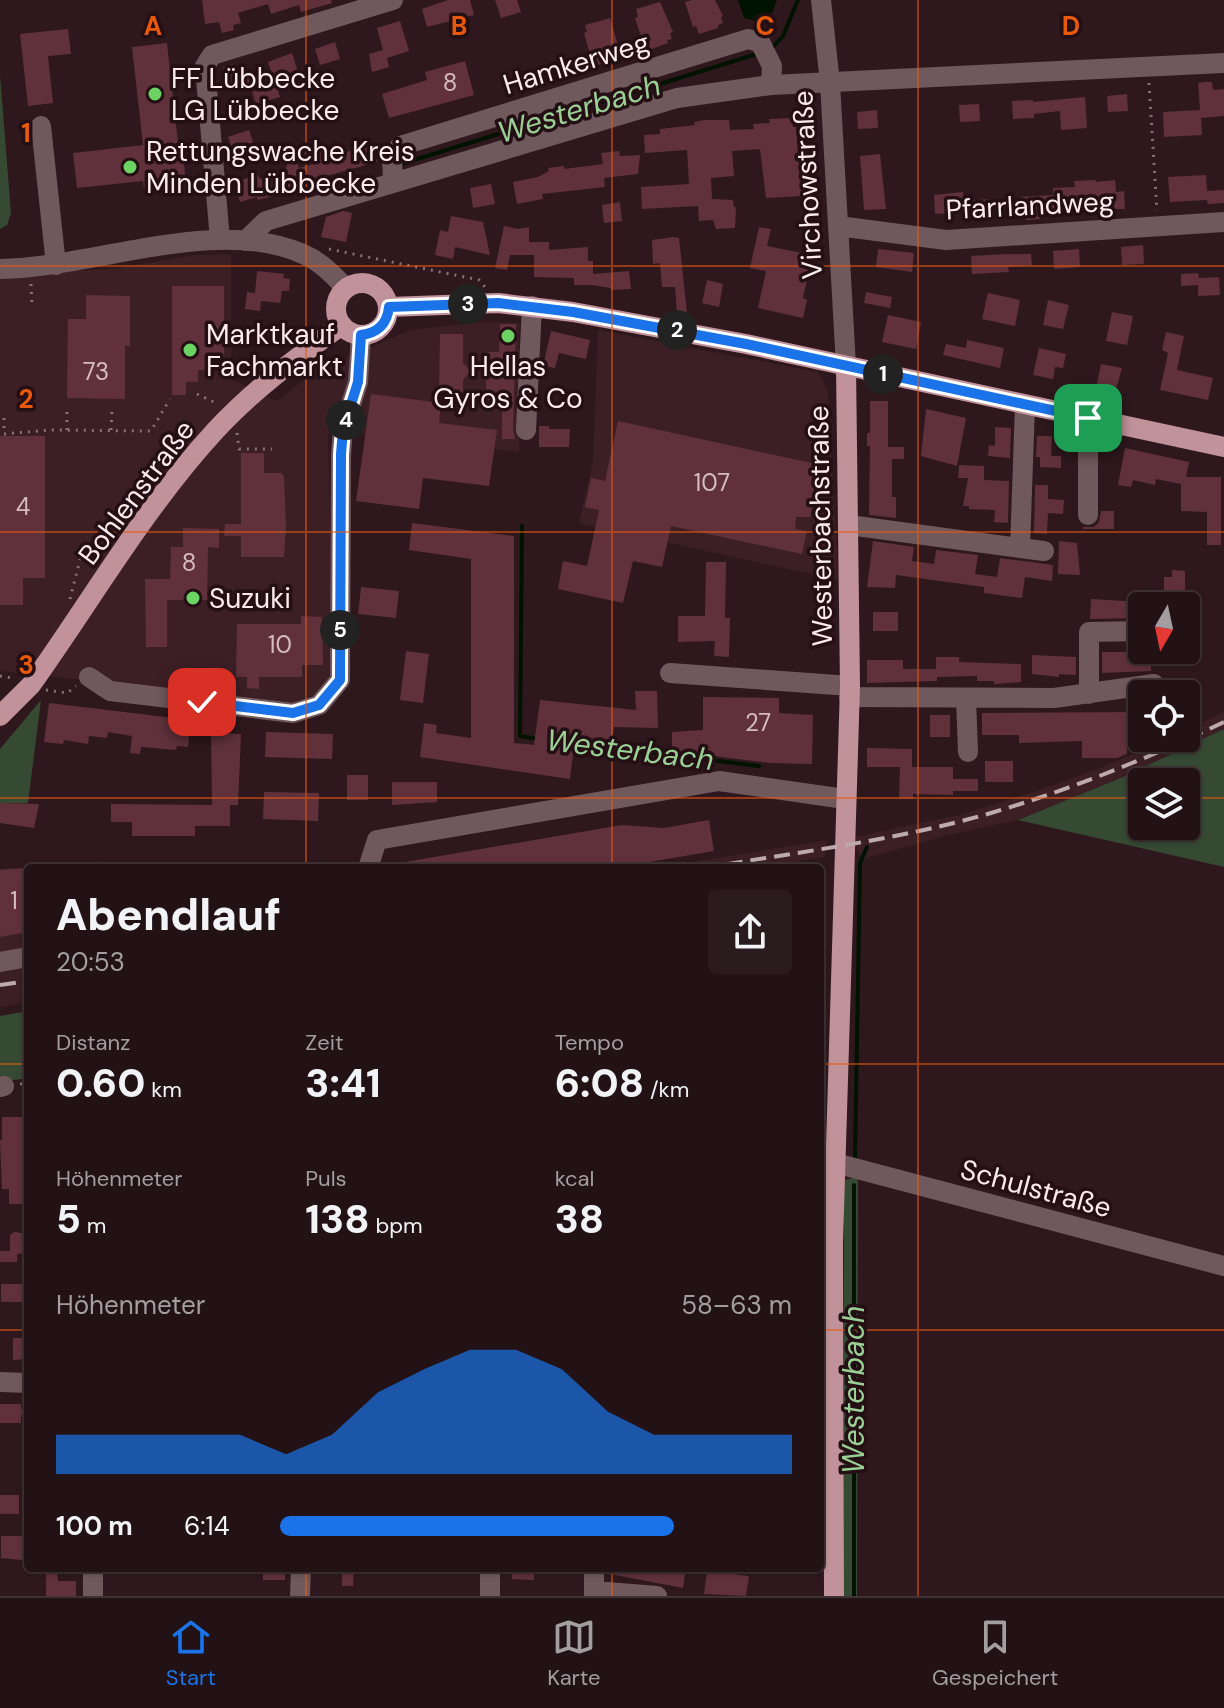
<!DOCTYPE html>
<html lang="de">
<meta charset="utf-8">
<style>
:root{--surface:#221216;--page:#2a1b1f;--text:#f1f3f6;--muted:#a29ea1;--line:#3f3235;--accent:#1a73e8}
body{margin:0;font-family:"DM Sans",sans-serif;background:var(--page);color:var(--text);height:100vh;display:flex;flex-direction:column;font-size:30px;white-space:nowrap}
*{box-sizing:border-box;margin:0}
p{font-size:26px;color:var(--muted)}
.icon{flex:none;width:44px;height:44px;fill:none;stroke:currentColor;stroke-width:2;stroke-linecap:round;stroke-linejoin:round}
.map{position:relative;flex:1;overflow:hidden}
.sheet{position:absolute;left:24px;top:864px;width:800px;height:708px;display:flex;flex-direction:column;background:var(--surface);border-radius:8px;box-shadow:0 2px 6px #0004,0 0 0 2px var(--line)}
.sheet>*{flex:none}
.needle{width:52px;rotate:189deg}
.buttons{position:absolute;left:1128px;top:592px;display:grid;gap:16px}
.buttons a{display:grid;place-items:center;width:72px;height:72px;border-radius:8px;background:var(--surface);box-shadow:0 2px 6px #0004,0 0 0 2px var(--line);font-size:40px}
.pin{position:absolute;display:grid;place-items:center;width:68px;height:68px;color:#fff;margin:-34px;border-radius:16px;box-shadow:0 4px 12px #0006}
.km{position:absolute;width:40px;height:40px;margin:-20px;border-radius:50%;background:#222;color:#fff;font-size:22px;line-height:40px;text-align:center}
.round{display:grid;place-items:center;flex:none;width:84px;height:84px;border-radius:8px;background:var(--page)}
.head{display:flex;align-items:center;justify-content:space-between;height:136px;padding:0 32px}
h1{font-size:44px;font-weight:800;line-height:60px}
.figures{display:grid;grid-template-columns:repeat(3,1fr);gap:12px;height:136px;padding:8px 32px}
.figures div{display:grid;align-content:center}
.figures b{font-size:40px;font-weight:800}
.figures small{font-size:22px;font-weight:400}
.figures p{font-size:22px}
.chart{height:224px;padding:16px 32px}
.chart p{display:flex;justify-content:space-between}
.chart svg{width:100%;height:144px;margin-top:8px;fill:var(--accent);opacity:.7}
ul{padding:0 32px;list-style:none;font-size:26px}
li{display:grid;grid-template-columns:128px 96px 1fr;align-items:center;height:60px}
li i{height:20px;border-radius:10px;background:var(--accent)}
.tabs{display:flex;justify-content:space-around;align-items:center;height:112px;border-top:2px solid var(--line);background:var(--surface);font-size:22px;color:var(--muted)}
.tabs a{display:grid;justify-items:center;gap:4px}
.tabs .on{color:var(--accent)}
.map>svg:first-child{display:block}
</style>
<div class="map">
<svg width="1224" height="1596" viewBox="0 0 1224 1596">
<rect width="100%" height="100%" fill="#2e181d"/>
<path fill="#3c1f25" d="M231,254V379L276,401L318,370L411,330L480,322L519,323V452L365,433L328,434L333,670L323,692L291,703L0,671V273L112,269L194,255Z
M598,330L818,372L828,392L838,580L579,523L593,461Z
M1224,712V729L1123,777L1018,820L948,835L863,859L850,838L959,815L1034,792L1105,766L1169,738H1186V730Z
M827,840L825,857L758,868H655Z
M104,861L105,868H28V1002L0,1007V869L10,868L67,867Z"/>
<path fill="#354933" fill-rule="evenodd" d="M0,75L11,213L7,225L0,229Z
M41,700L28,803H0V749Z
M1224,729V867L1018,820L1123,777ZM1186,782V826H1142V782Z
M28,1011V1078L0,1082V1016Z
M858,1177L857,1596H844V1180Z"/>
<path fill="#001200" d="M738,0H777L772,13L756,21L744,18Z"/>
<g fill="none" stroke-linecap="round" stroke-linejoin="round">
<path stroke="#001200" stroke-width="4" d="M772,48L783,36L798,0
M401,164L757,54
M522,526L520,736L539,739
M572,743L759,766
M855,1159L860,863L867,847
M854,1596V1185"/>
</g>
<path fill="#60313b" d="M202,0H331L332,3L301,12L299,5L271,14L268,4L238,13L241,23L233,25L234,30L222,33L219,22L205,24Z
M448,0H470L474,15L427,27L422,9Z
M495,0H517L521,12L501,18Z
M692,0H715L723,16L721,17L723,23L718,25V28L699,34L696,26L693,27L685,2Z
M660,2L673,32L670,33L672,39L667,40L668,43L649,50L646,41L643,42L635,18L638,17L636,9Z
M610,18L621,55L616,56L617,59L597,65L594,57L591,58L584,33L587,32L585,25Z
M400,21L409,51L387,58L389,67L372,72L369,54L383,50L377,28Z
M68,29L71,54L48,56L53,103L28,106L20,34Z
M335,42L340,59L320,65L315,49Z
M167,43L178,142L182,141L186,185L144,189L143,181L77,188L73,153L143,145L132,47Z
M292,53L298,72L274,80L268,62Z
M465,61L474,95L389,118L382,94L427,80L425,72Z
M233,64L234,69L245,66L250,83L229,90L223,67Z
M1205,82H1212L1213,90L1224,89V116L1201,118L1202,135L1164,137L1163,112L1200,110L1198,83Z
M276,84L280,97L256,104L252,92Z
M1127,94L1128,111L1108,112L1107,96Z
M1085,97L1087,128L1061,130L1060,111L1034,114V118L1013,119L1012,101L1033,100V102Z
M979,104L980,121L960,122L959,105Z
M877,110L878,128L858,129L857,112Z
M792,118L793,127H796L802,196L766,198L760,149L732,151L734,176L711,178L712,199L733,200L734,207H736L735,228L716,229L713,220L699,221L698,206L642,209L641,187L689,184L687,150L645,153L644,135L660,134V129L695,125L694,122L704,120H729L730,130L754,129L753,124L770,123L769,119Z
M249,130L254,145L233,151L228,137Z
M372,144L377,162L305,182L307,187L258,200L257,197L240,202L234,182L258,175L260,179L283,173L288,163L297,161L299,168L319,162L317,153L328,150L330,157Z
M619,151L620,156L640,155L638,174L604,178L605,187L542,194L543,199L517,204L513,182L538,177L549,171L548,168L564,166V169L603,164L601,153Z
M880,154L886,209L864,210L860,156Z
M1206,175L1207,191L1224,190V203L1208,204L1207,200L1170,202L1168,177Z
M1096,180V182L1115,180L1116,192L1124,191L1125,209H1077L1043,213L1040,214V219L1026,220L1025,215H1021L1020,197L1053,195V188L1075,187L1074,181Z
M491,184L495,204L473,208L470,188Z
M963,192V201L990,199L991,217L969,218L968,212L935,214L934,195Z
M620,202L622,221L604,223L602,205Z
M343,211L352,213L346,242L321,237L326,217Z
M451,216L483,222L490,255L455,247L453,259L435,255L440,230L448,232Z
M504,226L518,229L529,227V242H549V250L588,247V261H593V274L629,271L631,289L611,290V288L592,285H574V278L534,277V255H510L507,270L495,268Z
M759,227L771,229L767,246L812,255L803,298L807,300L803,318L758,308L766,271L750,268Z
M673,237L679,238L687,313L677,314L675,287H662L660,263L653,264L652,240Z
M1143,245L1144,264L1122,265L1121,247Z
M878,249L914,253L912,272L876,267Z
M1079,249L1080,267L1054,269L1053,251Z
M1008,254H1031L1032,265L1008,267L1009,272L972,274L971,256Z
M257,271L284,274L283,278L290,279L289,291H282L280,303L261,301L260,311L245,309L247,292L255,293Z
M1198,273L1199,278L1219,277L1220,295L1198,296V285L1181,286V274Z
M707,280L723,284L719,307L702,303Z
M172,286H224V357H211V370H198V382H186V395H172Z
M866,292L892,297L890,308L864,303Z
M988,293L1020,300L1015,326L982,319Z
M86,295L130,296V346H125V399L67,398L68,319H86Z
M1048,300L1069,305L1063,329L1043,325Z
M1112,312L1133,316L1127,345L1106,341Z
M888,315L921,322L916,349L882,342Z
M500,324H516L513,429L515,439H502V400H486V352H499Z
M551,331L590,340L586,359L559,353L555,368L543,366Z
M1166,332L1184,336L1177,370L1213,378L1208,400L1160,390L1168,353L1162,350Z
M440,334H463V363L471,371L463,380V392L439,393Z
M967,340L1004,348L1000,368L943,355L946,344L966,348Z
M1039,348L1066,354L1063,368L1055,367L1053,379L1033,375Z
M1101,364L1122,368L1115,393L1096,388Z
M371,394L441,403L439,423L497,430L489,486L423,478L419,509L356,501Z
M870,401H888V447H904V459H892V497H896V518L869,515L870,446H867V433H870Z
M926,409L966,418L957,466L921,456Z
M618,421L821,465L810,517H796L795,529L807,531L802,554L671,526L662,567L633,561L623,603L558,589L563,561L587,566L599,510L585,507L591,478L605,481Z
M539,426H549V429H570L569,447H539Z
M995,427L1011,428L1010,458L988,456L989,445L995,446Z
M0,436H45V578H23V605H0Z
M1037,436H1052L1051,456H1061V468L1040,467V457H1036Z
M1125,448L1189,462L1186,477H1221V545H1207V512L1181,511V484L1156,479L1155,485L1133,480L1131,487L1118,485Z
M241,453H264V473H281L284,476L286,527L284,557H241V536H224L225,524H241Z
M959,465L984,466V480L1009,481L1008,523L994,522L995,510L969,509V506H963L968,478H958Z
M1035,485H1048V499L1064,500L1063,514L1048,513L1047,534L1034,533Z
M1101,511H1114V529H1083V527H1094L1099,522Z
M412,523L514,536V743L534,745L540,700L636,710L635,691H657L658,728L614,727L612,740L575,737L570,779L420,757L424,723L437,725L436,733L471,738V559L409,550Z
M183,528L219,529V548L208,547L207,600H167V647H146L145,579H170L171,547H183Z
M873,541L914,547L912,561L934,564L936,550L978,555L975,574L997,577L1000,558L1053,565L1052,581L1025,577L1022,598L984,593V587L896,575L895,588L867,587Z
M1059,541L1077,543L1080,575L1058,574Z
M706,562H726L725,618H730L729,657L714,656L715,641L678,642V616H705Z
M1172,570L1185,571V604H1164V577H1172Z
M361,587L399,591L396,618L358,614Z
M1091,599L1142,602V618L1090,619Z
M873,612H898V631H873Z
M301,616L322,617L323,665H302V677H259V689L247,688V677H236L237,624H301Z
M1133,650H1151V671L1102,673V652H1133Z
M406,651L429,654L423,703L400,700Z
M1032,655L1076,657V675L1059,674V677L1032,674Z
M936,657H959V662L1021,664V682L994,684V681H977V676L937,677V681L867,683V660H903V669H936Z
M703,697L779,698V713L813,715L812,764L771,763L672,751V732L703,730Z
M49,703L191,720L188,747L177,746L176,750L141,747L140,754L130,753L132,736L108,732L107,738L89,736L88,744L64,740L63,744L44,742Z
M1142,712V730L1127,731V754L1117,758H1082V741L1019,743V735H982V713Z
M930,715H950V737H930Z
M266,732L333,734L332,759L265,757Z
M211,733L241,734L238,805H230V826H195V836H132V822H111V804L212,805Z
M867,748L912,749V767H953V779H978V791H953V795L913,794V799H899L900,767H867Z
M985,761H1013V782H985Z
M347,775H368V800H347Z
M392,782H437V802L392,805Z
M264,792L319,793L318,821L263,819Z
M0,803L39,804L34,828L0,823Z
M709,820L714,851L614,868H406L405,862L622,825L664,828Z
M28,868V932L0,937V870Z
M2,1117H28V1189H22V1204H9V1189H2L0,1140H2Z
M14,1232L28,1234V1253L17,1254V1262H0V1251H10V1235Z
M1,1284H22V1302H1Z
M13,1338H28V1359L13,1360Z
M0,1404H21V1408L25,1412L21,1415V1423H0Z
M0,1495H19V1514H0Z
M1,1536H22V1560L1,1558Z
M46,1568H57L58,1581H76V1596H46Z
M263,1568H285V1580H263Z
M342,1568L354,1569L353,1586H342Z
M512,1568H534V1580L512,1579Z
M611,1568H686L683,1588L610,1574Z
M707,1571L749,1576L746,1596L704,1594Z"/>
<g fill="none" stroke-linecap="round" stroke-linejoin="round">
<path stroke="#877377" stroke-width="3" stroke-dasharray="2 6" stroke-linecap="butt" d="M1149,83L1157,211
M329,249L479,280L486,288
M31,284L32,308
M197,394L218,404
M4,418V434L49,430L151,431L170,399
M67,430V410
M111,430L112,411
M237,433L239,449H272
M70,599L83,548
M0,676L12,678
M46,690L67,693L76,686
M20,1084L28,1083"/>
<path stroke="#70595d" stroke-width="20" d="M821,0L830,83L846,366
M41,126L56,265
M393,181L392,158L400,146L748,39L760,42L772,66L771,85
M838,226L946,240L1224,222
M220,240L205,66L212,55L393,0
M245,241L266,221L677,98L771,85L1224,63
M0,269C93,268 216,215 303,254C320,261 333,275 346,288
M526,430L532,306
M1088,515V418
M849,525L1020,548L1025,405
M1020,548L1044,551
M670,673L850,686
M89,677L110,691L293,713L319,705L340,680L341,454L343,430L358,382L361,335
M1089,694V632L1142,631
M849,697L1054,698L1154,684
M966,698L968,752
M368,868L377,840L719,781L845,799
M0,962L28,957
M0,1087L4,1086
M835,1163L1224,1266
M0,1382L28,1383
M93,1568V1596
M594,1568V1596
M594,1591L657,1596
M300,1596L301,1568
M490,1596V1568"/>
<path stroke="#c1929a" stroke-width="20" d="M336 309a26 26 0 1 1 52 0a26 26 0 1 1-52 0Z
M389,307L498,303L573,312L746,344L1224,447
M0,716L31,685C91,601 145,507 215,431C252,391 297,357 342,325
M834,1596L833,1243L850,686L846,366"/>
<path stroke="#bcaaad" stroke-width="4" stroke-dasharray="16 8" stroke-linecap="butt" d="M703,868C799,852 898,840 991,813C1072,789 1149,758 1224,722
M0,985L28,981"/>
</g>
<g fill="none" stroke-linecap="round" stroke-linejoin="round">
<defs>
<path id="route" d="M202,702L293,713L319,705L340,680L341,454L343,430L358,382L361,335C378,333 387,324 389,307L498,303L573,312L746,344L1088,418"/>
</defs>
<use href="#route" stroke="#fff" stroke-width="16"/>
<use href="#route" stroke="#1a73e8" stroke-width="10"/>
</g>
<path fill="none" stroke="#e8590c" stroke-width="2" stroke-opacity="0.55" d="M306,0V868M612,0V868M918,0V1596M0,266H1224M0,532H1224M0,798H1142M1186,798H1224M0,1064H28M820,1064H1224M0,1330H28M820,1330H1224M306,1568V1596M612,1568V1596"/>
<g fill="#6bd362" stroke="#240f14" stroke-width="3">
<circle cx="155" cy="94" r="8"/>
<circle cx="130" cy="167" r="8"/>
<circle cx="508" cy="336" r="8"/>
<circle cx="190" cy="350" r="8"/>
<circle cx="193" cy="598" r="8"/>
</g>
<g text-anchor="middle" stroke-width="7" stroke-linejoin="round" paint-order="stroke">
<g font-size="24" fill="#d4bcc0">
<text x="450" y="91">8</text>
<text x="96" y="380">73</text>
<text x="712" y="491">107</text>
<text x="23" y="515">4</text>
<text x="189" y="571">8</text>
<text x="280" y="653">10</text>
<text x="758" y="731">27</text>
<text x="14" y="909">1</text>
</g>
<g font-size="28" fill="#fbebed" stroke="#240f14">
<text transform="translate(576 63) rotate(-17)" y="10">Hamkerweg</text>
<text transform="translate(807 185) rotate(-93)" y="10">Virchowstraße</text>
<text transform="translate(1030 205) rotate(-3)" y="10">Pfarrlandweg</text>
<text transform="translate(136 492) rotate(-53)" y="10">Bohlenstraße</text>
<text transform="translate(820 526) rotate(-91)" y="10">Westerbachstraße</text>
<text transform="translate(1036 1188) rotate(15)" y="10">Schulstraße</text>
</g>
<g font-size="28" fill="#fbebed" stroke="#240f14" text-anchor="start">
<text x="171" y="88">FF Lübbecke<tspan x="171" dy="32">LG Lübbecke</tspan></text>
<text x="146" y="161">Rettungswache Kreis<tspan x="146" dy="32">Minden Lübbecke</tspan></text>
<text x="206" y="344">Marktkauf<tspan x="206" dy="32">Fachmarkt</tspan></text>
<text x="508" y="376" text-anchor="middle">Hellas<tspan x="508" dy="32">Gyros &amp; Co</tspan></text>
<text x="209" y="608">Suzuki</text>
</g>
<g font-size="30" font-style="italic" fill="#9acf95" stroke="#240f14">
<text transform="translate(579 109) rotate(-17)" y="10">Westerbach</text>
<text transform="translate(630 750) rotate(7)" y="10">Westerbach</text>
<text transform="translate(854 1390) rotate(-90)" y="10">Westerbach</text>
</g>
</g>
<g font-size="26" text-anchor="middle" font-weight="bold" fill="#e8590c" stroke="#240f14" stroke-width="7" stroke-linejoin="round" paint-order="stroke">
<text x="153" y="35">A</text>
<text x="459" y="35">B</text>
<text x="765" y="35">C</text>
<text x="1071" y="35">D</text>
<text x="26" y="142">1</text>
<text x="26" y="408">2</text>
<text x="26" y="674">3</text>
</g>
</svg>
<div class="buttons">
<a><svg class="needle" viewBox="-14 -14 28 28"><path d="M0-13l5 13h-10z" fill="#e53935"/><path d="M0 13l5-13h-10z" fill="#a29ea1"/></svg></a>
<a><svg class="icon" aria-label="locate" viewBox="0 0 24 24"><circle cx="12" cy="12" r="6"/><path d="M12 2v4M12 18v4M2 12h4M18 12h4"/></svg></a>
<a><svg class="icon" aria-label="layers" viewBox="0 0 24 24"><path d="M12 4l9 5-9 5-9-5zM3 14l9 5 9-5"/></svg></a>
</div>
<div class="pin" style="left:1088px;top:418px;background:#1e9e55"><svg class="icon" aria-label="arrive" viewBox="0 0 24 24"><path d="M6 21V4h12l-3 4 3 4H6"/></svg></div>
<div class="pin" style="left:202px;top:702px;background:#d93025"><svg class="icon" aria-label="check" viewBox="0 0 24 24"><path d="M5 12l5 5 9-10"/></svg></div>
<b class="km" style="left:883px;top:374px">1</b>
<b class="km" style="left:677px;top:330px">2</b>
<b class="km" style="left:468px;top:304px">3</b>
<b class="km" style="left:346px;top:420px">4</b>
<b class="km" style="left:340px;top:630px">5</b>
<section class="sheet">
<div class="head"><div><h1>Abendlauf</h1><p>20:53</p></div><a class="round"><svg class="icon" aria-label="share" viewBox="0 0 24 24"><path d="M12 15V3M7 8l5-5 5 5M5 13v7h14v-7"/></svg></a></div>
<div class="figures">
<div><p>Distanz</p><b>0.60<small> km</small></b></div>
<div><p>Zeit</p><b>3:41</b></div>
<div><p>Tempo</p><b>6:08<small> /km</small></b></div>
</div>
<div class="figures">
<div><p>Höhenmeter</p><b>5<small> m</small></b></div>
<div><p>Puls</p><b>138<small> bpm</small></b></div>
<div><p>kcal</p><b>38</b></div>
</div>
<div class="chart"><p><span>Höhenmeter</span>58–63 m</p>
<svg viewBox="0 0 160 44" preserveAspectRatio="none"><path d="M0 44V32L10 32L20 32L30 32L40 32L50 38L60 32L70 19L80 12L90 6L100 6L110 12L120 25L130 32L140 32L150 32L160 32V44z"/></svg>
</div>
<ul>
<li><b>100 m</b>6:14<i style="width:77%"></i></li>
</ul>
</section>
</div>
<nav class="tabs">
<a class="on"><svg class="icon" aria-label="home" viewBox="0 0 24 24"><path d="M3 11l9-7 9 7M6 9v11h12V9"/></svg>Start</a>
<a><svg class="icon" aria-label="map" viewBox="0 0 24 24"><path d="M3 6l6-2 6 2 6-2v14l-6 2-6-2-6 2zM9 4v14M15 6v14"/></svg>Karte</a>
<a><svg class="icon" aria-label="saved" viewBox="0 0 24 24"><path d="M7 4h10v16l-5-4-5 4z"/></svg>Gespeichert</a>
</nav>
